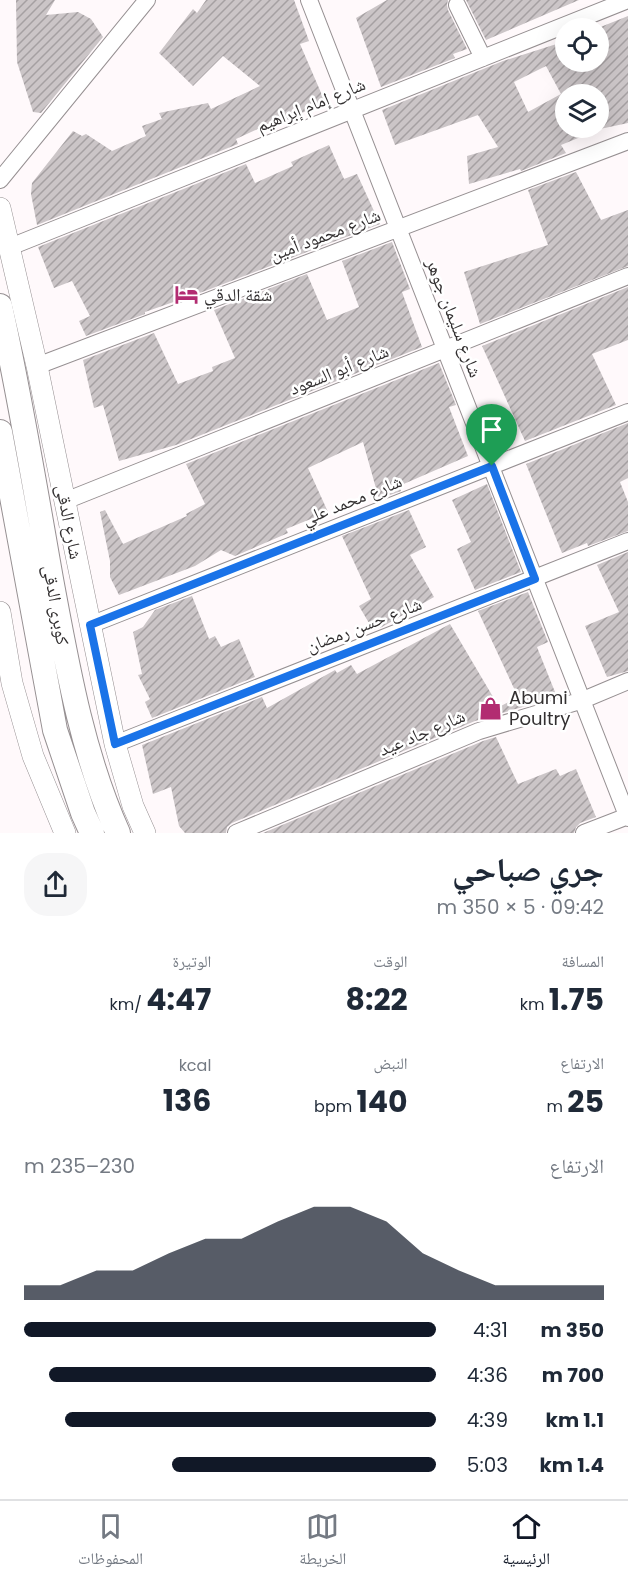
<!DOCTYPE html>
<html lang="ar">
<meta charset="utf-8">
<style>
:root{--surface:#fff;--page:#f6f6f7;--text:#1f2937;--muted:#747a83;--line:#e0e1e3;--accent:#111827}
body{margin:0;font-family:Poppins,"Noto Naskh Arabic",sans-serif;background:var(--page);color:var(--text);direction:rtl;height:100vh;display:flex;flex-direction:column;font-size:22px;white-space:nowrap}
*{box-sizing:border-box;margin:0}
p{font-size:20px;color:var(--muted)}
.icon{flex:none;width:33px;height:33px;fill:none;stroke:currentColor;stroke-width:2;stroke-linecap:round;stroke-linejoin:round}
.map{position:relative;height:833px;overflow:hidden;direction:ltr}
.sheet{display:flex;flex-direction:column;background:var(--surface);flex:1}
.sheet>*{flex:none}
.fabs{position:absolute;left:555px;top:18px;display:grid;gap:12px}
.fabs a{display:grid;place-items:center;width:54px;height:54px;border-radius:50%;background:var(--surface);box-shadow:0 6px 24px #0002;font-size:30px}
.pin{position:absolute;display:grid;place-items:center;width:51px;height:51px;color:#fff;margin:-62px -26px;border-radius:50% 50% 50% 0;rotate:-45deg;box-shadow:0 0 6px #0007}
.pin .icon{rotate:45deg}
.round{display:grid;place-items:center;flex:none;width:63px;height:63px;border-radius:24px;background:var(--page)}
.summary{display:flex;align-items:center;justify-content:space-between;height:102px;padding:0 24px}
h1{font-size:33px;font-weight:700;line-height:45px}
.metrics{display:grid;grid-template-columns:repeat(3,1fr);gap:9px;height:102px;padding:6px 24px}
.metrics div{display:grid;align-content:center}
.metrics b{font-size:30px;font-weight:700}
.metrics small{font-size:16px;font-weight:400}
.metrics p{font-size:16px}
.chart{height:168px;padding:12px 24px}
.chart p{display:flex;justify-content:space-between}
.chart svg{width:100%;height:108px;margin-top:6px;fill:var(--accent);opacity:.7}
ul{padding:0 24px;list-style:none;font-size:20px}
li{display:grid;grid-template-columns:96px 72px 1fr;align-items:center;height:45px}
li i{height:15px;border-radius:8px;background:var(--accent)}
.tab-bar{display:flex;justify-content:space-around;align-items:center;height:84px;border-top:2px solid var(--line);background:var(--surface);font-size:16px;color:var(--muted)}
.tab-bar a{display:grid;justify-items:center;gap:3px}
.tab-bar .active{color:var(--accent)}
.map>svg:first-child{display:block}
</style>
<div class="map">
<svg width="628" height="833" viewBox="0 0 628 833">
<defs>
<pattern id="building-hatch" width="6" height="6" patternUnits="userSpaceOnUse" patternTransform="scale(1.5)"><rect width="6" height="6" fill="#cbc5c7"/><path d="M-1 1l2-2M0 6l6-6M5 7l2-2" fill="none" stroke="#a5a0a2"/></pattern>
</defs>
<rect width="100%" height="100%" fill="#fff9fb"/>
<path fill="url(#building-hatch)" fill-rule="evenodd" d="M16,0H55L46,15L78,12L91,19L103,37L41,113L33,112L17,62Z
M206,0H294L309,41L300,44L325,102L281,123L279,119L236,139L238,144L37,225L31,194L32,183L73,131L82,136L86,134L112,151L146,136L142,126L162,119L159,113L208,103L211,109L260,86L223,56L193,86L159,53L193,9L197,13Z
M387,0H448L447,5L448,10L467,49L453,54L455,58L381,87L356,18Z
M466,0H579L486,40Z
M628,16V123L600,129L561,145L566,153L521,171L520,169L469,184L467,156L498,147L478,115L395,145L382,110L503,61L566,41V62H598V28ZM546,66L561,94L528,112L514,82ZM566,94H598V128H566Z
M329,145L344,179L357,174L380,224L205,291L145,312V314L86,336L79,321L90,316L72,281L54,288L38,247L246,164L255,183L293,166L291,162Z
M576,172L601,220L628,210V266L480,324L464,272L548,245L528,190Z
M392,242L410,289L402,292L422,347L176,445L119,461L103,405L94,408L83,360L154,333L178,384L213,371L212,367L235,358L214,310L307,274L327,320L359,307L342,261Z
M628,287V340L592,354L616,405L525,441L482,346Z
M439,363L456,405L449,407L468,456L399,486L401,491L379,499L363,442L308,468L328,512L286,529L288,533L235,556L221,550L195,566L119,595L110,577V561L100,512L105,510L123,544L187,516L186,514L205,504L186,464Z
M628,423V478L620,482L628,502V531L588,546L587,543L562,553L526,464Z
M487,484L521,572L475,590L457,549L471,542L452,500Z
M409,510L426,547L410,555L434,597L382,627L373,630L359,606L371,599L342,536Z
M628,552V671L607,677L585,626L619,612L597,565Z
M528,592L548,642L537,647L557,697L475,721L232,823L227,827L226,833H185L179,826L171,787L153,794L142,745L262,697L267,708L335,670L337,673L351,665L357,674L450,624L499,707L518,697L478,611Z
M192,596L209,639L215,636L221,647L239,639L255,677L152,718L145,702L150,699L138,675L142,674L133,632L143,627L155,610Z
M496,737L518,784L556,769L560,776L576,769L596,817L580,823L576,827L574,833H263L483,741Z"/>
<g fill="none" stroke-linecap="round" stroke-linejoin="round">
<defs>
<path id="minor" d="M309,0L628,818
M457,5L483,58
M0,180L147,0
M10,247L628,0
M37,366L628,141
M65,501L628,276
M90,625L628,412
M115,744L628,541
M236,833L479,731L583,700L628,681
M584,833L628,816"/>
<path id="tertiary" d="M0,208L37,366L115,744L133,806L145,833
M0,612L12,683L33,756L65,833"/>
<path id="secondary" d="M0,306C20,396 35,488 51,579C67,665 82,753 118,833
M0,432L55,730L83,813L92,833"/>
</defs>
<use href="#minor" stroke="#969092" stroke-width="18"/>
<use href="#tertiary" stroke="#969092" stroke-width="22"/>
<use href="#secondary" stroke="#969092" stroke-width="26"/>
<use href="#minor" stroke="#fff" stroke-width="16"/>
<use href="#tertiary" stroke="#fff" stroke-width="21"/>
<use href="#secondary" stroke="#fff" stroke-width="24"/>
</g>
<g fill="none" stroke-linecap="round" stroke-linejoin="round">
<defs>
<path id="route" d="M492,466L535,579L115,744L90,625Z"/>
</defs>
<use href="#route" stroke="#fff" stroke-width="12"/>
<use href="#route" stroke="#1a73e8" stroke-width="8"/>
</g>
<defs>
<symbol id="hotel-bare" viewBox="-9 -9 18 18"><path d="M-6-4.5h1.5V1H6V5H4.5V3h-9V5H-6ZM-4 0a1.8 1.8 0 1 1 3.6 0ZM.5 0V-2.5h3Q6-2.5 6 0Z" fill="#b22c71" stroke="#fff" stroke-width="2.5" paint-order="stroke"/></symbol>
<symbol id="shop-bare" viewBox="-9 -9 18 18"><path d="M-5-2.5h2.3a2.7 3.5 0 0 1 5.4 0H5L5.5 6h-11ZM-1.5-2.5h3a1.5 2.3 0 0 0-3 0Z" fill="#b22c71" stroke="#fff" stroke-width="2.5" paint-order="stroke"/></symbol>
</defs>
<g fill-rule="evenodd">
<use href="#hotel-bare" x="170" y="278" width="33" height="33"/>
<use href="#shop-bare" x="474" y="692" width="33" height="33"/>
</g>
<g text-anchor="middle" stroke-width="5" stroke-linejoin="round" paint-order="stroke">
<g font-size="18" fill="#333031" stroke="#fff">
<text transform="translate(311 105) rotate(-22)" y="6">شارع إمام إبراهيم</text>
<text transform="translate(325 235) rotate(-21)" y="6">شارع محمود أمين</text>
<text transform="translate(454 318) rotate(69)" y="6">شارع سليمان جوهر</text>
<text transform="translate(339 370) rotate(-22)" y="6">شارع أبو السعود</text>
<text transform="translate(352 500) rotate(-22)" y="6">شارع محمد علي</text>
<text transform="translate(69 522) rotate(79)" y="6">شارع الدقى</text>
<text transform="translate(56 605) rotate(80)" y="6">كوبرى الدقى</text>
<text transform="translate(364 625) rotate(-21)" y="6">شارع حسن رمضان</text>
<text transform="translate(422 733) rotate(-23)" y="6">شارع جاد عيد</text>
</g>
<g font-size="18" fill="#333031" stroke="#fff" text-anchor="start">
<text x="204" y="301">شقة الدقي</text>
<text x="509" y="704">Abumi<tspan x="509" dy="21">Poultry</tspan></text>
</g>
</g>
</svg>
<div class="fabs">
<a><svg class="icon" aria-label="locate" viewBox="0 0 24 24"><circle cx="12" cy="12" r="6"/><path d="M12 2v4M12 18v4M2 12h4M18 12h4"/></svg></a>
<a><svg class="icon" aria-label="layers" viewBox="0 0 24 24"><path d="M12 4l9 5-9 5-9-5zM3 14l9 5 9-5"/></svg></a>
</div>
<div class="pin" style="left:492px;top:466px;background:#1e9e55"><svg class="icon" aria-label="arrive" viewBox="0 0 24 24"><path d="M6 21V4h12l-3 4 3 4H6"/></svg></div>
</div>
<section class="sheet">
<div class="summary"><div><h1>جري صباحي</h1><p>09:42 · 5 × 350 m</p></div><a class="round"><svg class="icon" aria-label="share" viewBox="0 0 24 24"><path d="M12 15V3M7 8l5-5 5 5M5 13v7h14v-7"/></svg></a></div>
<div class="metrics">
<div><p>المسافة</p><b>1.75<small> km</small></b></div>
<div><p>الوقت</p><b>8:22</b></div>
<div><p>الوتيرة</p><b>4:47<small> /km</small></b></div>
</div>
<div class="metrics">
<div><p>الارتفاع</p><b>25<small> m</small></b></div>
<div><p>النبض</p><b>140<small> bpm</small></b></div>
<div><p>kcal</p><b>136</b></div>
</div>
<div class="chart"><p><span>الارتفاع</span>230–235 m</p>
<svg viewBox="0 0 160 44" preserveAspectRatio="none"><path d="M0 44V38L10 38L20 32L30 32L40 25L50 19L60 19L70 12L80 6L90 6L100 12L110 25L120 32L130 38L140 38L150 38L160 38V44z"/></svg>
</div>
<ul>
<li><b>350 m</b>4:31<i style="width:100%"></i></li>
<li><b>700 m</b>4:36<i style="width:94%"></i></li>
<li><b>1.1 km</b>4:39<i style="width:90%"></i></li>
<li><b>1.4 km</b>5:03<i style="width:64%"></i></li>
</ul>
</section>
<nav class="tab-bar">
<a class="active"><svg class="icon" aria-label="home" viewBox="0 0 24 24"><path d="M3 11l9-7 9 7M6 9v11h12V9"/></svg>الرئيسية</a>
<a><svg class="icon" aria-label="map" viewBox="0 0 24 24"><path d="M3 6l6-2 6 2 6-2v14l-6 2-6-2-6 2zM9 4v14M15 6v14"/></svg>الخريطة</a>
<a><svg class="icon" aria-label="saved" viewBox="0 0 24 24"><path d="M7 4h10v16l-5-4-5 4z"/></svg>المحفوظات</a>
</nav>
